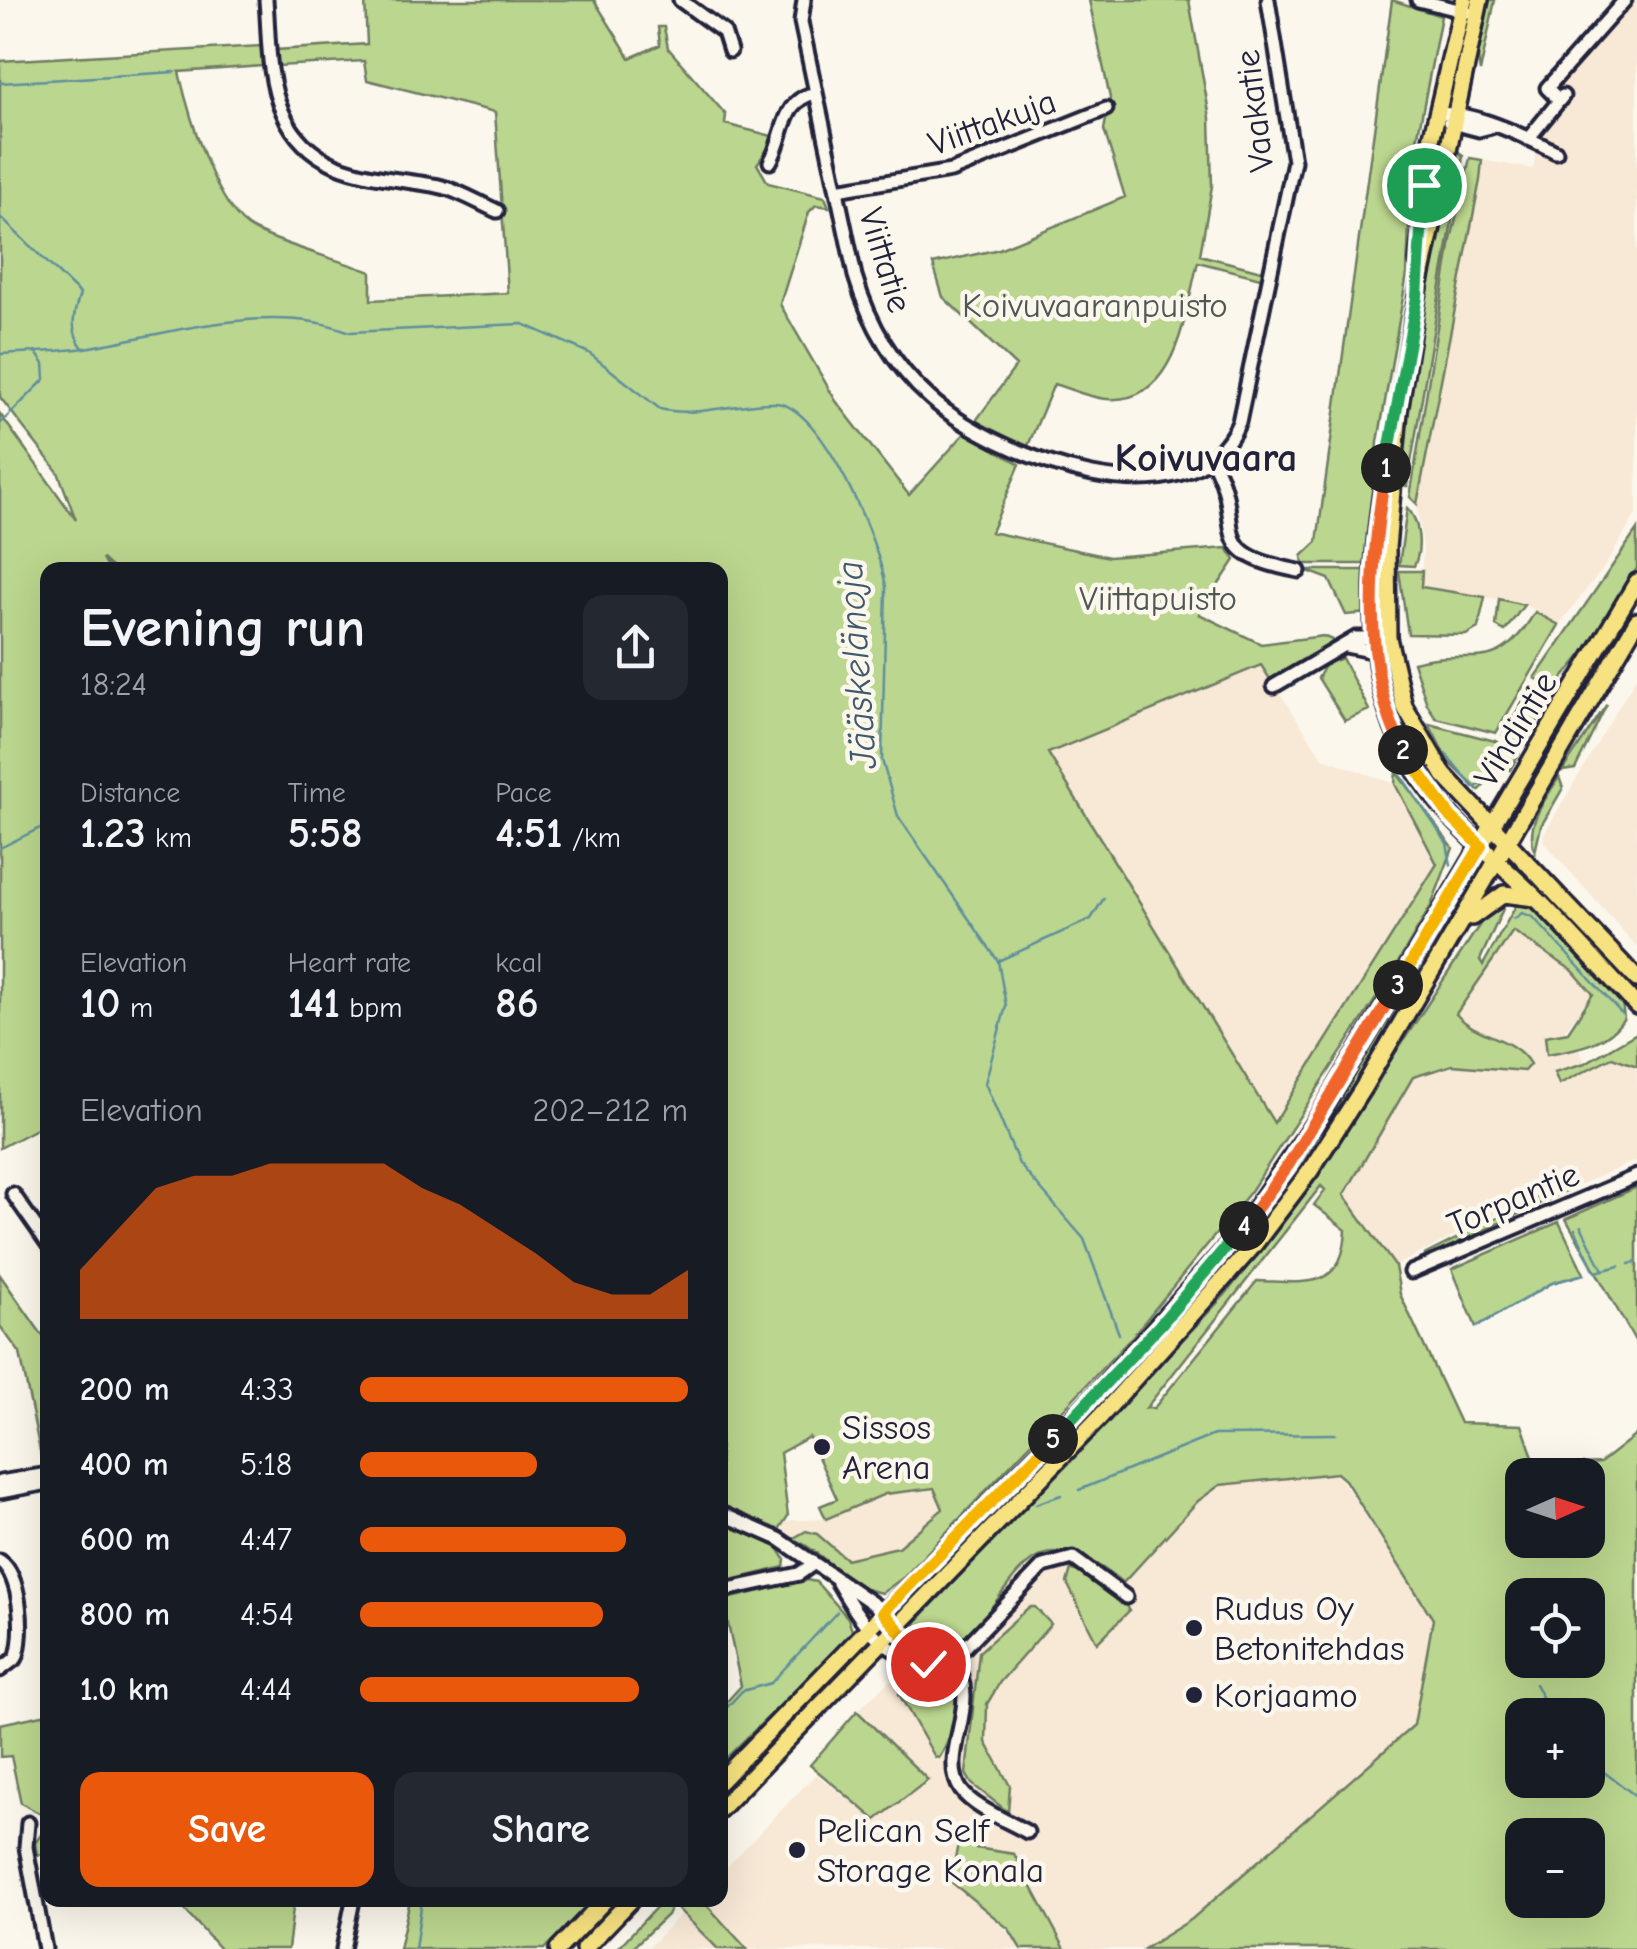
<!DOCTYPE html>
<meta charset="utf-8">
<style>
:root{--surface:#171b24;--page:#242831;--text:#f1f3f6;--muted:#9ea1a6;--accent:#ea580c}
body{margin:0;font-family:"Comic Neue",sans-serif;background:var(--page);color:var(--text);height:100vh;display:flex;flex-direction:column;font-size:38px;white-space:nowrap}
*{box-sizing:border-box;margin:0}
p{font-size:32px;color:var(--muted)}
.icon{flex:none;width:55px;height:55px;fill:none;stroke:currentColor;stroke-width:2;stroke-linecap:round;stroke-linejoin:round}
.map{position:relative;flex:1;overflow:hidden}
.sheet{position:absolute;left:40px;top:562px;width:688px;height:1345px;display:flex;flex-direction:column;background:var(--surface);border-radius:20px;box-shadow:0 10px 40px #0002}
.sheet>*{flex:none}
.needle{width:65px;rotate:87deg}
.buttons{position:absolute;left:1505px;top:1458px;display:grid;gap:20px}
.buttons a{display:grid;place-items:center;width:100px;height:100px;border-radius:20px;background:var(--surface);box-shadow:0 10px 40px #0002;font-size:50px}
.pin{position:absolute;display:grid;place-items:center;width:85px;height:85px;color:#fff;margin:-42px;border:5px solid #fff;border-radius:50%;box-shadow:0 2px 10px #0007}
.km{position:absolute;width:50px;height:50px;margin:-25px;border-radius:50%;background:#222;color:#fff;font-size:28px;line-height:50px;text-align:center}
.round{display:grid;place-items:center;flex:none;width:105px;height:105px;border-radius:20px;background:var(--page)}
.headline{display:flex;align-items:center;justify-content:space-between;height:170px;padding:0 40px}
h1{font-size:55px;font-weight:600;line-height:75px}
.figures{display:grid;grid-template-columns:repeat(3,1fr);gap:15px;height:170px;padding:10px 40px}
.figures div{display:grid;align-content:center}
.figures b{font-size:42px;font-weight:600}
.figures small{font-size:28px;font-weight:400}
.figures p{font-size:28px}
.chart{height:280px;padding:20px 40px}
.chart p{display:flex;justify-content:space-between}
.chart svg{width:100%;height:180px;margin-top:10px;fill:var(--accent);opacity:.7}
.action{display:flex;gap:20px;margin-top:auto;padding:20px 40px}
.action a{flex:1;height:115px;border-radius:20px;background:var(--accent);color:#fff;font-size:40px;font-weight:600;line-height:115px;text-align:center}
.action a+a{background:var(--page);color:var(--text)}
ul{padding:0 40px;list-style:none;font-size:32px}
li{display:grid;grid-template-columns:160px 120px 1fr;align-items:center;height:75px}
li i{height:25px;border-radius:12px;background:var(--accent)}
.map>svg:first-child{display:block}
</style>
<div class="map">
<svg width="1637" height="1949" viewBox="0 0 1637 1949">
<rect width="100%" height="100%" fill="#fbf7ec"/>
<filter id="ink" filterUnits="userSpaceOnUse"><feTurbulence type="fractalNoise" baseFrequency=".01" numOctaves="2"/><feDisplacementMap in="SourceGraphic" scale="20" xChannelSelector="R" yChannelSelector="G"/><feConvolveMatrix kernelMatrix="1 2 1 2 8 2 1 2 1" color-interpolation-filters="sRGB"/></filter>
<g filter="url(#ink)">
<path fill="#f8e8d6" d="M1632,0H1637V513L1605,566L1559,625L1522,603L1421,587L1423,547L1417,504L1482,160L1533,169L1540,129L1570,95L1558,83Z
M1261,665L1323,758L1395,784L1437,864L1274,1123L1048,753Z
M1637,676V947L1544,842L1543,836Z
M1513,930L1573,971L1593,995L1547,1053L1579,1049L1585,1062L1552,1072L1558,1084L1613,1057L1637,1066V1160L1542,1201L1537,1193L1395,1266L1344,1195L1413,1077L1521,1050L1467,1027L1456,1014Z
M1337,1473L1433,1619L1414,1725L1192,1919L1144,1949H1065L1014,1854L976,1848L962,1827L954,1863L1021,1949H747L702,1900H720V1874L816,1774L875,1820L928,1781L857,1711L926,1647L937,1649L958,1641L1025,1568L1041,1557L1066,1549L1098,1562L1220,1485Z
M934,1487L943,1509L904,1544L867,1555L845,1559L817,1534H799L792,1539L777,1521L826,1519L885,1494Z
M682,1913L718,1949H647Z"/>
<path fill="#bbd68e" stroke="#6e7c64" stroke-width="2.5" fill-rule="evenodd" d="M365,0H594L630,58L660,45L658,27H664L668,48L726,115L725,124L776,137L757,164L768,183L825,197L829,207L816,205L809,212L780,304L836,401L909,495L965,433L1020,464L991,532L1109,557L1227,548L1235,560L1199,614L1261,644L1323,636L1332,640L1331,647L1273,684L1261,665L1048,753L1274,1123L1437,864L1395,784L1396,772L1453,848L1431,906L1388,980L1251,1191L1132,1337L904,1577L882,1593C844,1588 826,1551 792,1539L806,1531L817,1534L846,1559L898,1547L943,1509L934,1488L885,1494L826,1519L820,1506L837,1499L809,1437L780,1453L788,1516L778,1531L720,1504V570H114L102,559L108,570H48L47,1123L0,1148V414L76,520L58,472L0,397V61L261,46L262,66L179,72C188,111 216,212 254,230C288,247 334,258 371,272V300L508,293L495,112L367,80L364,61L278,66L276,50L367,44Z
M1089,0H1189L1210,118L1212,186L1200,255L1265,272L1264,279L1198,262C1185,310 1178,405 1107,399C1090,398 1071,389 1054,384L1027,448L975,422L1016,366L943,297L933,264L999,249L1125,197L1104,130L1110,98Z
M1392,0L1441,16L1411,171L1407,274L1378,442L1370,564H1303L1302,556L1317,542Z
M1486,0H1495L1480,72L1477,50Z
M1457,150L1463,156L1407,486L1401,485L1400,465L1430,268Z
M1470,158L1482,160L1480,180L1417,504L1410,497L1451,240Z
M1407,508C1420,520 1422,550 1414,566L1399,565Z
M1637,530V568L1598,635L1555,688L1535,678Z
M1305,570H1369V613L1346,615L1329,579Z
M1399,571H1422L1421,587L1485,597L1478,628L1466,635L1408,634Z
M1499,599L1524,605L1505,631L1496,626Z
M1535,612L1559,625L1496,733L1436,718L1427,704L1413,662C1473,646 1495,680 1535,612Z
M1342,658L1369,710L1345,721L1318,678L1326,664Z
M1531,687L1550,698L1524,746L1503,735Z
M1607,704L1575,769L1562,771Z
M1429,724L1495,741L1519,754L1510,770L1500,768L1479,791L1448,761Z
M1559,777L1563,788L1541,826L1535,852C1524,825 1545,800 1559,777Z
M1507,900L1480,960L1483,965L1518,902L1535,910L1622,1003L1624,1018C1608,1044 1576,1049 1547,1054L1545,1036L1568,1032L1593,994L1573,971L1513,931L1456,1014C1477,1038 1514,1036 1530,1064L1524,1071L1452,1065L1413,1077L1344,1195L1395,1266L1400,1294L1460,1423L1522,1425L1536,1466L1600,1463L1637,1434V1949H1144L1192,1919L1414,1725L1433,1619L1345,1480L1337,1473L1220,1485L1198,1501L1123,1583C1002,1483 1009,1659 926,1647L915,1623L1225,1295L1291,1212L1488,912ZM1321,1186L1325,1190L1314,1205L1346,1230C1343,1292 1305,1282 1257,1281L1154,1408H1146ZM1522,1475H1588V1540H1522ZM1522,1595H1588V1660H1522ZM1522,1715H1588V1780H1522ZM1522,1835H1588V1900H1522Z
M1395,1006C1384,1048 1350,1096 1325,1133C1248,1246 1157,1346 1062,1444L1242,1244L1297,1168Z
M1637,1033V1066L1612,1057L1559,1084L1554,1072L1585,1063Z
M1567,1183L1570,1189L1435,1254L1424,1255Z
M1637,1187V1344L1566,1219Z
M1559,1222L1584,1274L1552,1283L1476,1327L1452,1269Z
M0,1275L47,1342V1460L42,1461L20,1353L0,1326Z
M720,1521L775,1543L785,1559L784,1567L720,1583Z
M1071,1569C1093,1578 1119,1589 1129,1611L1097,1643L1067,1583Z
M807,1580L816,1582L848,1618L853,1634L720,1764V1709L741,1686L723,1600Z
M1029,1607H1035L1051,1624L1000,1682L987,1704L986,1742L1010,1786L1008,1812L972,1784L966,1774L979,1652Z
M937,1668C969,1681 954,1736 939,1758L935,1757L899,1694L917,1670Z
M857,1711L928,1780L876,1820L810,1765Z
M47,1714V1853L37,1855L35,1843L46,1828L44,1816L21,1803L11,1756L0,1757V1724Z
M962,1826L976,1848L1014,1854L1065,1949H1021L1009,1929L944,1876L954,1863Z
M176,1900H294L288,1949H220Z
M410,1900H592L544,1949H399Z
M663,1900H674L667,1915L632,1948L617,1949Z
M685,1900H702L747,1949H718L678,1909Z"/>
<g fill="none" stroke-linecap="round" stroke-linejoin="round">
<path stroke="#5f8f9d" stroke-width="2.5" d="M0,83L175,72
M0,217L80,294C73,315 69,330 83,348
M0,354C28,352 57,352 85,348C164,335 272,300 350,332L523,324L589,353L660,409C697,418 738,402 775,403C823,404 879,545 886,587L882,760L898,816L998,961L1006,1006L985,1083L1019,1164L1084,1239L1119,1334
M0,424L45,379L44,364L35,351
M1446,754L1474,788L1485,782
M1389,758L1447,843L1451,865
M0,848L48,824
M1514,919L1522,913L1533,917L1622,1014
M998,961L1091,919L1104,898
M1581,1226L1603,1270
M1575,1229L1595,1272
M1629,1264L1637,1262
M1596,1272L1619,1266
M1476,1327L1552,1283L1584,1274
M1079,1490L1214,1435L1335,1434
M1036,1504L1061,1495
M1535,1684L1552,1715
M720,1715L742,1691L771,1683L837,1612
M1588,1760L1637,1797
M415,1949L422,1900"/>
<defs>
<path id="minor" d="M266,0C269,36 267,79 283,113C311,177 375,175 433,185C454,188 477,202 497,211
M680,0L724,32L730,51
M804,0L801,22L855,276C869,323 893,365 930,398C994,456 1192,534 1239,422L1294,161L1268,0
M1418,0L1467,12
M1559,100L1547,88L1625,0
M1437,114C1471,110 1524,136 1556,152
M1449,122L1479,130L1491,127
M1528,139L1563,96
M770,162C786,135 780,100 816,93
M837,190L951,171L1106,109
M1212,460C1250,528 1199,552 1299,571
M1346,646L1381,653
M1274,686L1356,638H1382
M13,1194L48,1244
M1411,1272L1637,1176
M0,1482L48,1474
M0,1492L48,1483
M720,1513L779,1539L875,1605L909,1642L938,1662
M0,1561C21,1575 25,1635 16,1658L0,1670
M838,1583C866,1631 893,1669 953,1660C984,1704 937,1754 961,1790C974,1808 1008,1821 1027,1832
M720,1591L799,1574L813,1564
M953,1660L1043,1566L1073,1558L1126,1597
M28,1823L26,1847L45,1949
M343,1949L353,1900"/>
<path id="major" d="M1480,0L1417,297L1399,411L1387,548L1388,638L1404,706L1444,775L1637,979
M1418,261L1431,140L1464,0
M1384,478C1371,563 1363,661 1399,741C1428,806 1488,851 1538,900C1572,935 1604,971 1637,1006
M1472,917L1504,894L1535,898
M720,1781L1089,1402L1236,1237L1320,1115L1637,582
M720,1809L1100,1417L1253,1246L1310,1171L1363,1088L1637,621
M558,1949L605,1900
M584,1949L631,1900"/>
</defs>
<use href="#minor" stroke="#22223b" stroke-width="19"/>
<use href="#major" stroke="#22223b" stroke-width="22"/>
<use href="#minor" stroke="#fbf7ec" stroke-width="11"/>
<use href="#major" stroke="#f7e281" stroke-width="15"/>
</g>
</g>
<g fill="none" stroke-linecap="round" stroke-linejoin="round" filter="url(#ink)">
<defs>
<path id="split-1" d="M1386,468L1417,297L1424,185"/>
<path id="split-2" d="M1386,468C1371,558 1360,665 1403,750"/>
<path id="split-3" d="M1398,985L1481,846L1450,816L1403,750"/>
<path id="split-4" d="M1244,1226L1289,1164L1398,985"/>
<path id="split-5" d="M1053,1439L1160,1325L1244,1226"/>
<path id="split-6" d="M928,1664L938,1662L909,1642L883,1612L1053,1439"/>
</defs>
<use href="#split-1" stroke="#fff" stroke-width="20"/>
<use href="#split-2" stroke="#fff" stroke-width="20"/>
<use href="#split-3" stroke="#fff" stroke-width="20"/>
<use href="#split-4" stroke="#fff" stroke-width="20"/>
<use href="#split-5" stroke="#fff" stroke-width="20"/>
<use href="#split-6" stroke="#fff" stroke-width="20"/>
<use href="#split-1" stroke="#22a559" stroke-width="12"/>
<use href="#split-2" stroke="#f0652b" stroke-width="12"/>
<use href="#split-3" stroke="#f5b400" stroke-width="12"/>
<use href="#split-4" stroke="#f0652b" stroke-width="12"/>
<use href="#split-5" stroke="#22a559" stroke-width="12"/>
<use href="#split-6" stroke="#f5b400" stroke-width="12"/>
</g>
<g fill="#22223b" stroke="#fbf7ec" stroke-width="4">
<circle cx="822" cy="1447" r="10"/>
<circle cx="1194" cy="1628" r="10"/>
<circle cx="1194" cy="1695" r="10"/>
<circle cx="797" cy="1850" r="10"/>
</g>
<g text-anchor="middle" stroke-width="9" stroke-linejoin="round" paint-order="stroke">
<g font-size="35" fill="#22223b" stroke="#fbf7ec">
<text transform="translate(1254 111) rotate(-97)" y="12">Vaakatie</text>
<text transform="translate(992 122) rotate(-20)" y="12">Viittakuja</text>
<text transform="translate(886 260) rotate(73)" y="12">Viittatie</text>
<text transform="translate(1515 729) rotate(-59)" y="12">Vihdintie</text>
<text transform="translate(1513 1199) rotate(-23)" y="12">Torpantie</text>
</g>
<g font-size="35" fill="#505854" stroke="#fbf7ec">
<text x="1095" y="317">Koivuvaaranpuisto</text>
<text x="1158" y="610">Viittapuisto</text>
</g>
<g font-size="35" fill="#22223b" stroke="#fbf7ec" text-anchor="start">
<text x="842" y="1439">Sissos<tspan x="842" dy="40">Arena</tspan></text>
<text x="1214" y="1620">Rudus Oy<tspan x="1214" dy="40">Betonitehdas</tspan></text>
<text x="1214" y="1707">Korjaamo</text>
<text x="817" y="1842">Pelican Self<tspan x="817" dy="40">Storage Konala</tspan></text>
</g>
<g font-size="38" font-style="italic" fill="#40596c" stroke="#fbf7ec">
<text transform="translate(856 665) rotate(-94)" y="13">Jääskelänoja</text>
</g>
<g font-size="40" font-weight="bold" fill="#22223b" stroke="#fbf7ec">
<text x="1206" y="471">Koivuvaara</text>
</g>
</g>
</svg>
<div class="buttons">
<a><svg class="needle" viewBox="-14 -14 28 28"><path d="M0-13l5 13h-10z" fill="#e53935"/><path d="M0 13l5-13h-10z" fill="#9ea1a6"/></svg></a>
<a><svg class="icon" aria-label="locate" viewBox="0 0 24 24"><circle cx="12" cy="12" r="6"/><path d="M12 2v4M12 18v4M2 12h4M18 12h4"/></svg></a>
<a>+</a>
<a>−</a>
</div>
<div class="pin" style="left:1424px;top:185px;background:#1e9e55"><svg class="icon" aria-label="arrive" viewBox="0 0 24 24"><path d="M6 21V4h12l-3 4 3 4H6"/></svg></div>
<div class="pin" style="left:928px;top:1664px;background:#d93025"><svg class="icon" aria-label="check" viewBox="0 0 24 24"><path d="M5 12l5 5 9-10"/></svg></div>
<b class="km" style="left:1386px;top:468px">1</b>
<b class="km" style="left:1403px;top:750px">2</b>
<b class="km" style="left:1398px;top:985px">3</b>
<b class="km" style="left:1244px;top:1226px">4</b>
<b class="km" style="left:1053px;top:1439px">5</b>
<section class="sheet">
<div class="headline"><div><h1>Evening run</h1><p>18:24</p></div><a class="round"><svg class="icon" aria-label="share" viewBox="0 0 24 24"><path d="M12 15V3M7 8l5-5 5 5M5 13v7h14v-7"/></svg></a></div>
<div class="figures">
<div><p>Distance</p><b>1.23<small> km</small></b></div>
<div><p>Time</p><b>5:58</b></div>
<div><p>Pace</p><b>4:51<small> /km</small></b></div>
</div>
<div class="figures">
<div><p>Elevation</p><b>10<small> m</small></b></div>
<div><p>Heart rate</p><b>141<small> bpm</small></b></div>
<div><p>kcal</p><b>86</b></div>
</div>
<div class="chart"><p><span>Elevation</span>202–212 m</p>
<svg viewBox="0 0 160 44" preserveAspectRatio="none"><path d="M0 44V32L10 22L20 12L30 9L40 9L50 6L60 6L70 6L80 6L90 12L100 16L110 22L120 28L130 35L140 38L150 38L160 32V44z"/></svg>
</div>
<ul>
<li><b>200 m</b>4:33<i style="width:100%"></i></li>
<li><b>400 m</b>5:18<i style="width:54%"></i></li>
<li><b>600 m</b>4:47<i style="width:81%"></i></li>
<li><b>800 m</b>4:54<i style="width:74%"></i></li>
<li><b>1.0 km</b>4:44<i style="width:85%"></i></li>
</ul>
<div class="action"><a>Save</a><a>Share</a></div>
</section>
</div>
